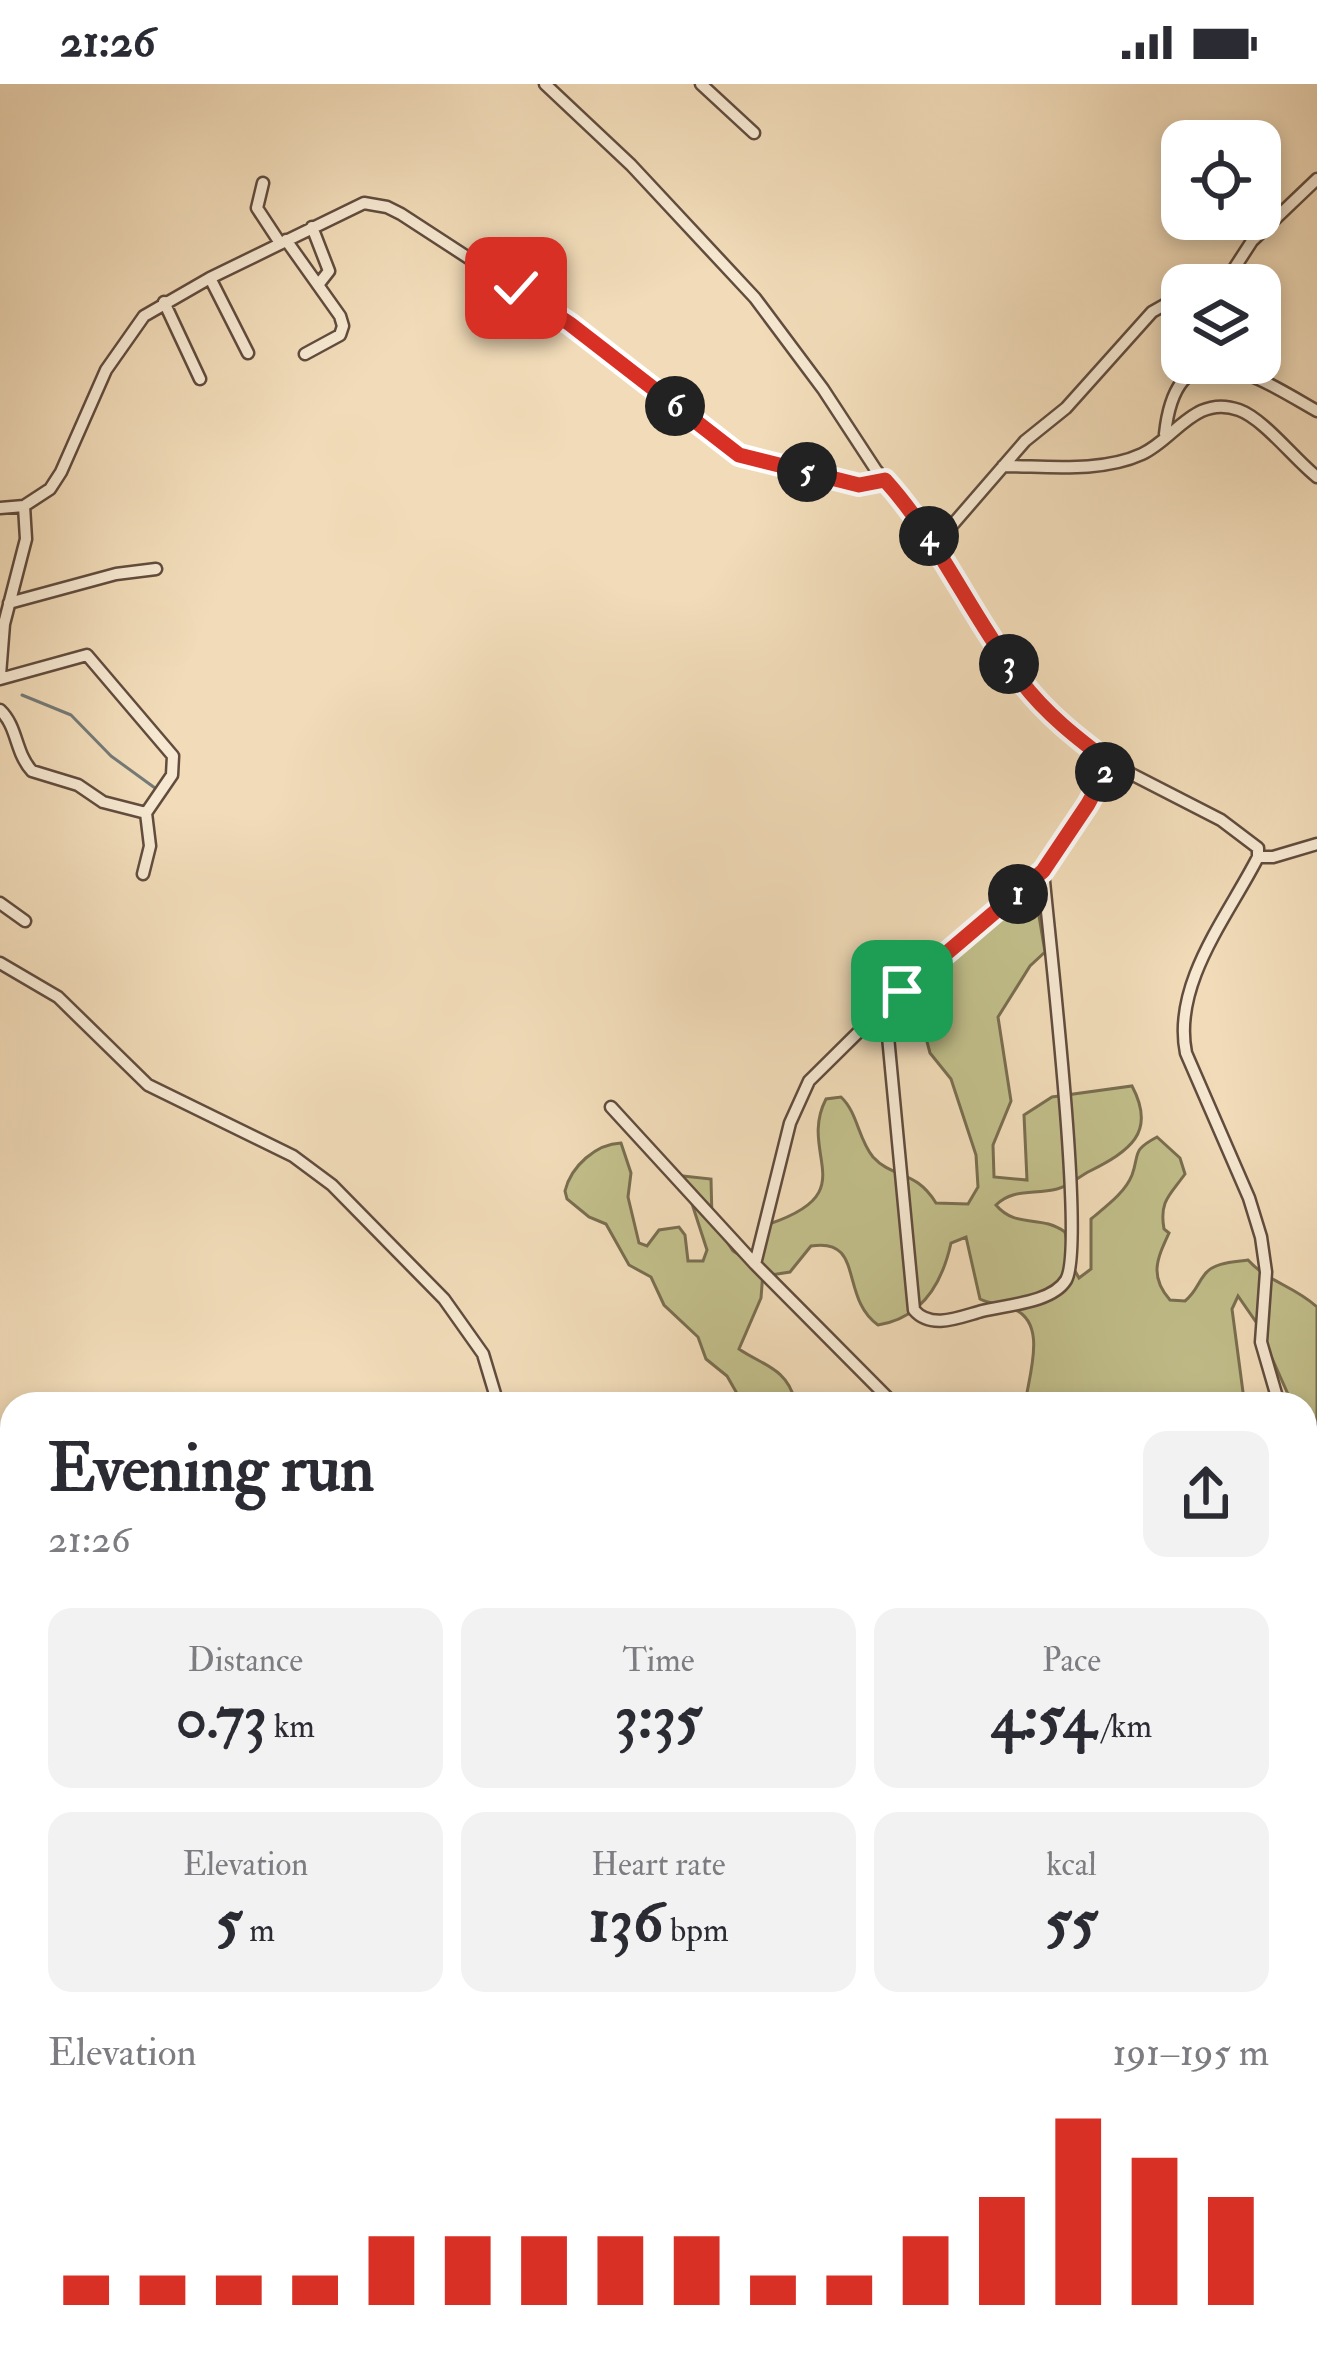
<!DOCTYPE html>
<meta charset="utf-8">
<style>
:root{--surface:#fff;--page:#f2f2f3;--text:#2b2b33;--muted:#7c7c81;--accent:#d93025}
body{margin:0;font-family:"IM FELL Double Pica",serif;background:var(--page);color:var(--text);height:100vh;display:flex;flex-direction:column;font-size:45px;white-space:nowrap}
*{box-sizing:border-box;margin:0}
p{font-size:39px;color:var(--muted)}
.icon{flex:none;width:66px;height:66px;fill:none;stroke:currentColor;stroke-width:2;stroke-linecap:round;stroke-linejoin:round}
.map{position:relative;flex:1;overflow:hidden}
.drawer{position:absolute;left:0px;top:1308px;width:1317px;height:975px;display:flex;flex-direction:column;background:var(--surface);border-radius:36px 36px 0 0;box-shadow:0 6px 18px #0003}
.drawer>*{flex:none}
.tools{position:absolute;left:1161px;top:36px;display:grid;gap:24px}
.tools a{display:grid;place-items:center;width:120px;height:120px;border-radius:24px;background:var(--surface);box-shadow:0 6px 18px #0003;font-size:60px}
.pin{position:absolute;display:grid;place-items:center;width:102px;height:102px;color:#fff;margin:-51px;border-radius:24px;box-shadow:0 6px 18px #0006}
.km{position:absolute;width:60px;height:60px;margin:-30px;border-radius:50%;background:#222;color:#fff;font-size:33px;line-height:60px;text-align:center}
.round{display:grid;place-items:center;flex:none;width:126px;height:126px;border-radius:24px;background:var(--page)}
.headline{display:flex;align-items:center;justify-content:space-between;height:204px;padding:0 48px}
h1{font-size:66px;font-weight:800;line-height:90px}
.figures{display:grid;grid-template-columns:repeat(3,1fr);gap:18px;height:204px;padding:12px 48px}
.figures div{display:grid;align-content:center;border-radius:24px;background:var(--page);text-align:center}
.figures b{font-size:60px;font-weight:800}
.figures small{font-size:33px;font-weight:400}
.figures p{font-size:33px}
.chart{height:336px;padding:24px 48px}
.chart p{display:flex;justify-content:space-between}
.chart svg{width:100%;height:216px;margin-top:12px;stroke:var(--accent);stroke-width:6}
.status{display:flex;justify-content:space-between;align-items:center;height:84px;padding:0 60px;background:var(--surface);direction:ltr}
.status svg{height:33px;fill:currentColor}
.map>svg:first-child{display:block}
</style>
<div class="status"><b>21:26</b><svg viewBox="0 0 49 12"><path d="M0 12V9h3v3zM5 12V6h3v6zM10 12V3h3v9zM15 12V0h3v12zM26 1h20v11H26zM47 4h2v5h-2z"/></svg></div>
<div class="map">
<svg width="1317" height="2282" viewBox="0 0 1317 2282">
<rect width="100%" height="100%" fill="#f1dbb8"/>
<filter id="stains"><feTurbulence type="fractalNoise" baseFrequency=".00167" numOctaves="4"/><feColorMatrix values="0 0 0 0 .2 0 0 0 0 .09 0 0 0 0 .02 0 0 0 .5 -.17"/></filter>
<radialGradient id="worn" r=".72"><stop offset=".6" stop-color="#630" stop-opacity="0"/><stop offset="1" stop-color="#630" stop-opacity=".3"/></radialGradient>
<path fill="#c1be8a" stroke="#796e50" stroke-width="3" d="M1037,820L1045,868L1030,882L998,933L1011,1017L993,1061L994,1093L1027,1096L1024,1031L1052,1013L1132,1002C1157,1049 1129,1067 1090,1087C1078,1093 1070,1102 1057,1105C1034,1111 1013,1104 996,1121C1016,1145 1041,1130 1065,1148L1071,1180L1079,1194L1091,1185V1135C1105,1123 1125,1109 1132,1091C1140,1069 1131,1067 1157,1053L1180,1074L1185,1090C1170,1111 1159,1117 1164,1145L1169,1149C1157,1175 1149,1192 1170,1216L1185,1217C1196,1208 1197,1200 1205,1190C1214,1178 1235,1178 1248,1176C1269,1199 1293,1201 1317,1223V1340L1305,1332V1320L1291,1317L1256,1238L1238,1212L1232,1225L1243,1308L1234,1320H1025C1029,1290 1050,1234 1008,1223C997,1219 990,1220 980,1215L966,1153L951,1159C942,1200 922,1234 878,1241C839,1213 865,1153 811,1162L790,1188L771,1191L763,1188L761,1214L739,1265C762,1281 787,1284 795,1317L743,1320L727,1292L706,1275L698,1253L664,1221L651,1193L629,1181L606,1140L589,1133L567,1115L565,1107C571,1082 596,1060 621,1059L631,1089L628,1113L639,1159L647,1162L659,1146L679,1143L685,1151L688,1177H703L707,1166L683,1092L711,1095L712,1135L733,1167L753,1180L769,1140C865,1108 797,1071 826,1015L841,1013C858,1029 858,1055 873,1073C893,1095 915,1085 936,1119L968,1120L978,1103L976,1071L951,995L930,969L922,939L944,874L1006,831Z
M1317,1369V1730L1305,1726V1374Z
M0,1467L12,1473V1766L0,1763Z
M1317,1919V2265L1307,2282H1233L1236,2271H1305V1927L1315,1924Z
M6,2196L12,2201V2271H1176L1166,2282H0V2203Z"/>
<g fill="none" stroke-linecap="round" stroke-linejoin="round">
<path stroke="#747a78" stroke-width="3" d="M22,611L71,631L111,672L155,704
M1305,2201L1317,2192
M0,2219L12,2239
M30,2271L48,2282
M584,2271L595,2282
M120,2282L152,2271
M1272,2282L1279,2271"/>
<defs>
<path id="minor" d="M545,0L631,81L755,214L823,305L876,386L925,445L976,533L1021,598L1048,628L1110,679L1221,736L1258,764V773C1228,832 1172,900 1186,969L1249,1114L1261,1153L1266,1188L1261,1258L1279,1320
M701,0L754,49
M263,99L257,124L280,159
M312,143L329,187L318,201
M286,156L340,232L343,242L340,251L305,270
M210,194L248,269
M1212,201L1228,194L1252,157L1317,95
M164,218L200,295
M1165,350C1177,238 1256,292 1317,327
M1003,382C1046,382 1101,389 1142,370C1175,355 1195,310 1239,326C1264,335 1295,376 1317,393
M0,424L24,422L50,405L61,388L106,286L144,232L210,194L364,119L387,123L401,130L570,240L739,371L859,401L885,396
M935,461L1025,357L1066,324L1152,228L1182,211
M9,519L116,490L156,485
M0,591L4,540L26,455L24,422
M0,595L87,571L173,672L172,691L146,729L150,762L143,790
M0,626C18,643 15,669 32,687L78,701L103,718L146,729
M1258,773H1273L1317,760
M0,819L25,837
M0,879L58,913L148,1001L293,1072L332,1101L444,1215L483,1270L498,1320
M885,921L914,1226C931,1246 960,1233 982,1227C1005,1221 1052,1219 1066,1196C1086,1162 1048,847 1043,786
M611,1023L755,1180L894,1320
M755,1180L790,1039L809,997L901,906L1043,786L1088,720L1110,679
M1305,1360L1317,1366
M0,1595L12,1596
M0,1763V1788"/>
</defs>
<use href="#minor" stroke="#614c3e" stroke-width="15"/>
<use href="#minor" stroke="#f6e8d1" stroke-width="10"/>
</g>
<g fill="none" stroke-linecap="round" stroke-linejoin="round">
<defs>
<path id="route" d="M516,204L570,240L739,371L859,401L885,396C940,457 971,532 1021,597C1046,630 1077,654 1110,679L1088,720L1043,787L902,907"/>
</defs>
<use href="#route" stroke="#fff" stroke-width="24"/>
<use href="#route" stroke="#d93025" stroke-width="15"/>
</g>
<rect width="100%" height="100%" filter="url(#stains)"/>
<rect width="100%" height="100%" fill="url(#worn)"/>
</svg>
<div class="tools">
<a><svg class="icon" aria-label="locate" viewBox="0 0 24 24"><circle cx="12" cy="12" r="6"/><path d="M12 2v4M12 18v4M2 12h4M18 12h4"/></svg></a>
<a><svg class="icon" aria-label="layers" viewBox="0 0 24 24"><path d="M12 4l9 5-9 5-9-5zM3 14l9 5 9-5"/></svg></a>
</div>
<div class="pin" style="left:902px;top:907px;background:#1e9e55"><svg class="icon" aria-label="arrive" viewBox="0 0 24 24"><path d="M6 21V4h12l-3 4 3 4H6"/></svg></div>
<div class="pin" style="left:516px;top:204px;background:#d93025"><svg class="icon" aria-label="check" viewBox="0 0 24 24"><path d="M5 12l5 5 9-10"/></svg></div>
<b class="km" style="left:1018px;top:810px">1</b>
<b class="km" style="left:1105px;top:688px">2</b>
<b class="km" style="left:1009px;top:580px">3</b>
<b class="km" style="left:929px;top:452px">4</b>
<b class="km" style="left:807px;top:388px">5</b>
<b class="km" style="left:675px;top:322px">6</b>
<section class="drawer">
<div class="headline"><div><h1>Evening run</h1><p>21:26</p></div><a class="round"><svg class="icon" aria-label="share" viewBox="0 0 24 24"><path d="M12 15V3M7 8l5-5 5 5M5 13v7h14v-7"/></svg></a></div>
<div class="figures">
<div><p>Distance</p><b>0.73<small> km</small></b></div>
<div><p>Time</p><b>3:35</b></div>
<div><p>Pace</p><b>4:54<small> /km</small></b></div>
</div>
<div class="figures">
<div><p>Elevation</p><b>5<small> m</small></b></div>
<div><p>Heart rate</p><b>136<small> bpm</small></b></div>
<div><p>kcal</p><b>55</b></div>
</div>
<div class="chart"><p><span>Elevation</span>191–195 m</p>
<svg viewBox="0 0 160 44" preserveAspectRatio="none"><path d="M5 44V38M15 44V38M25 44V38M35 44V38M45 44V30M55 44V30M65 44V30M75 44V30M85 44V30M95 44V38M105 44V38M115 44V30M125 44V22M135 44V6M145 44V14M155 44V22"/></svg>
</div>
</section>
</div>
